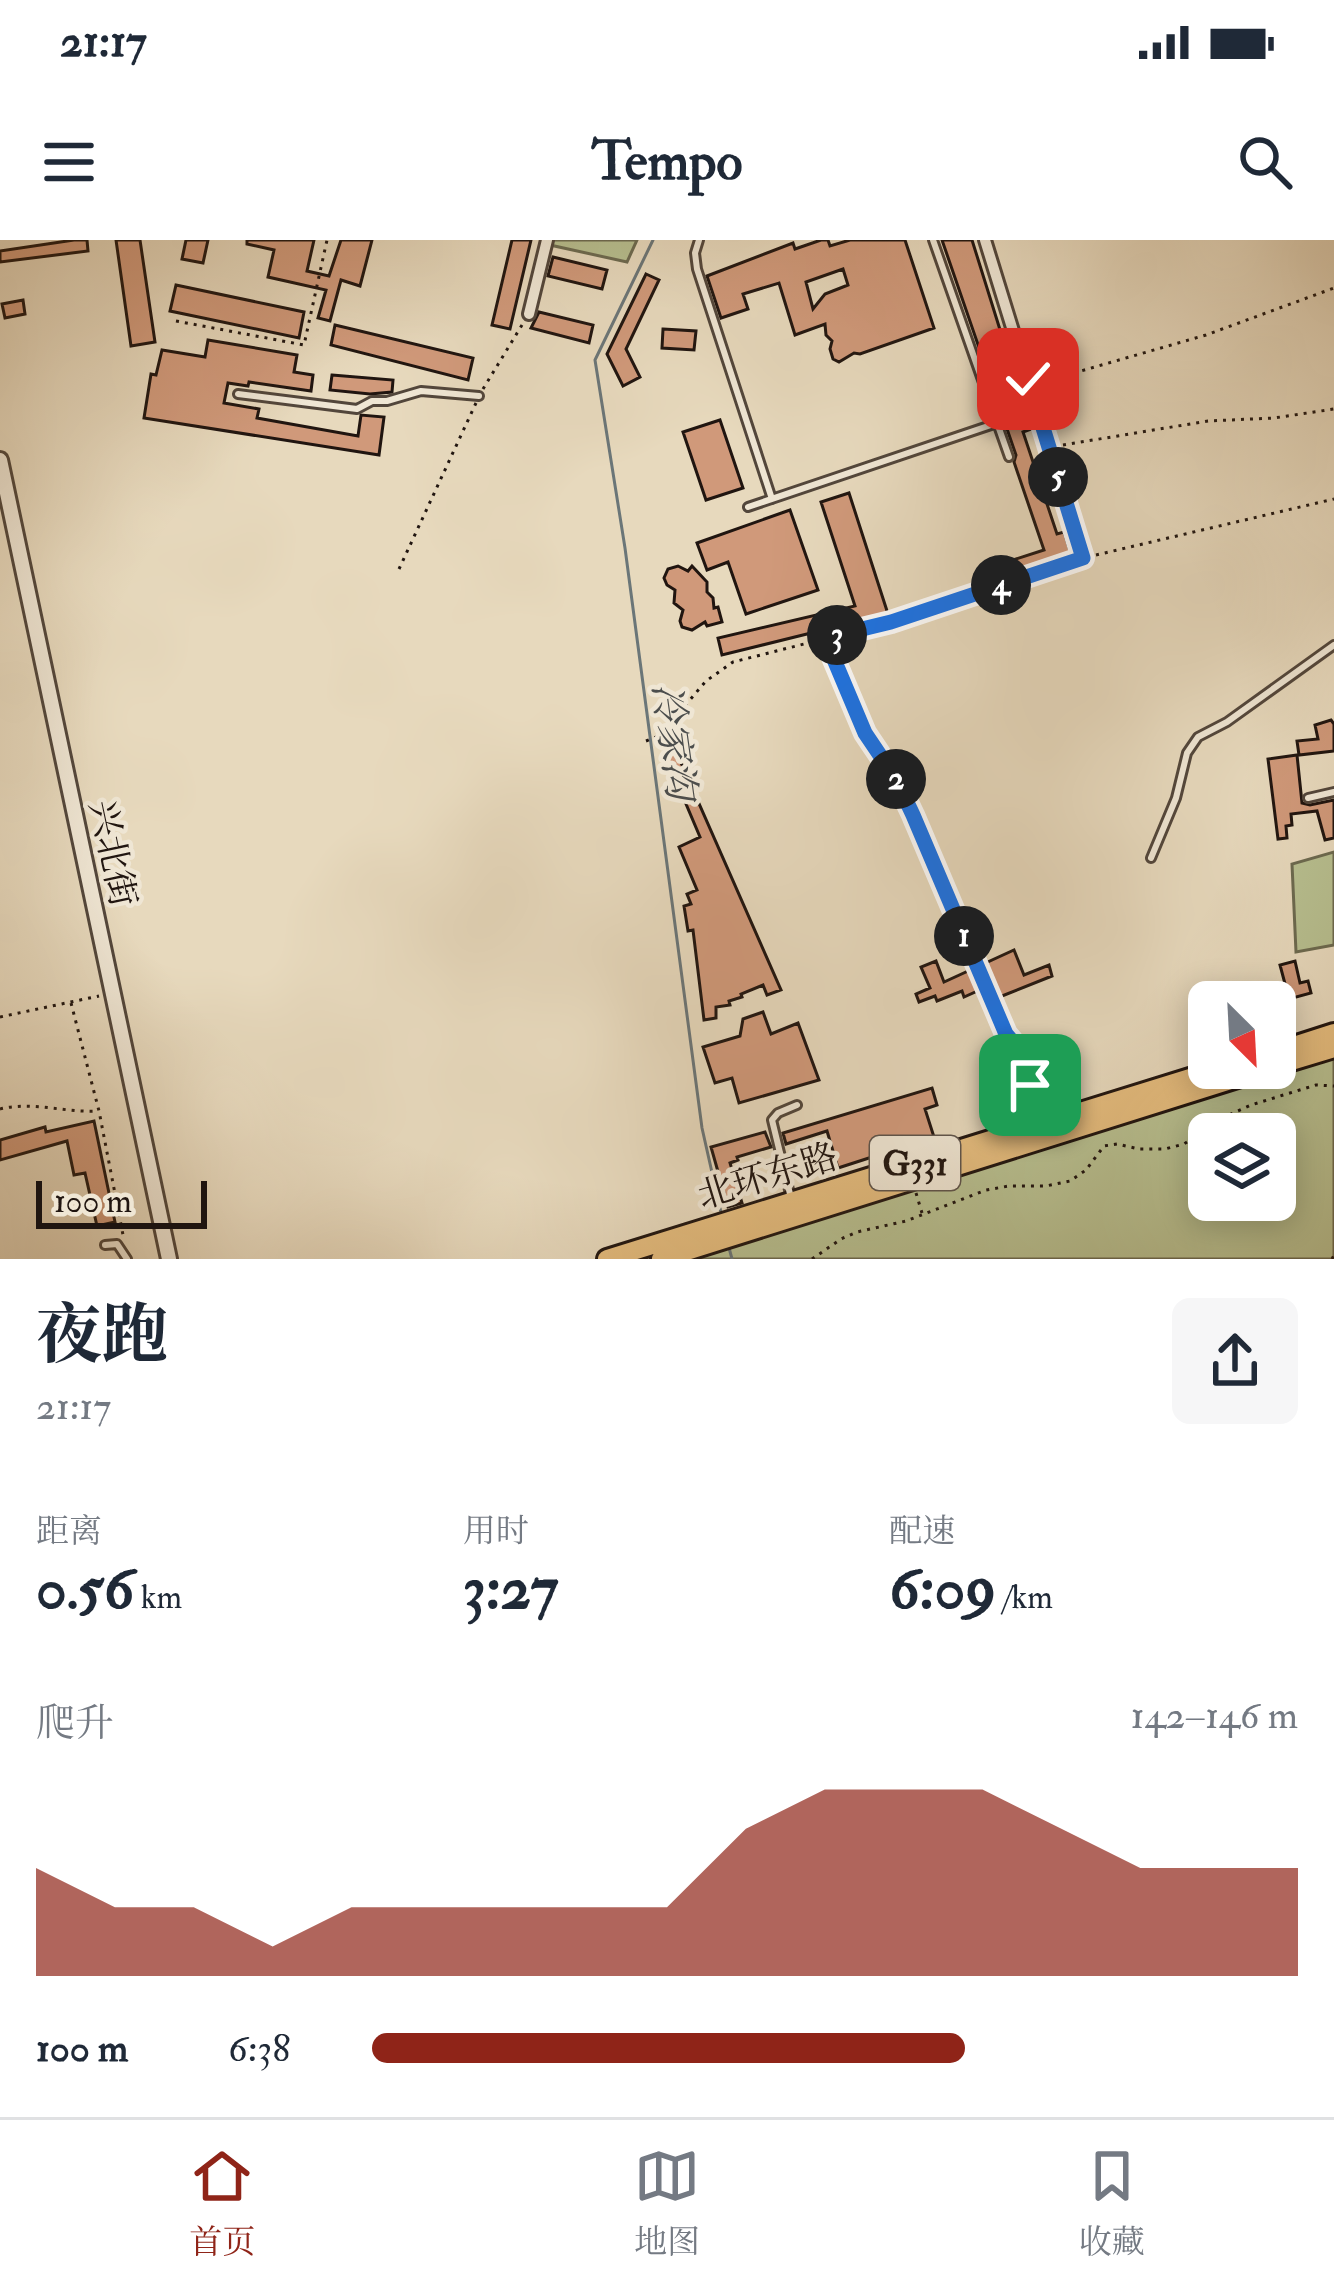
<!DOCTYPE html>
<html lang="zh">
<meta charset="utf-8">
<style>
:root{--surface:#fff;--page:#f6f6f7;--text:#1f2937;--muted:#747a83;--line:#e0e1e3;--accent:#8f2418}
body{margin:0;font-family:"IM FELL Double Pica","Noto Serif SC",serif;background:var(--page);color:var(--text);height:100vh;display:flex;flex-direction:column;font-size:45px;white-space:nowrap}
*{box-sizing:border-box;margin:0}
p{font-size:39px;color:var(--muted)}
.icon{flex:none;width:66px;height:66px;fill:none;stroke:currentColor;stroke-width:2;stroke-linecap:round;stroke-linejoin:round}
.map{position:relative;height:1019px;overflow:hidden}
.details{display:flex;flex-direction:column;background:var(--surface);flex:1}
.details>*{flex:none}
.needle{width:78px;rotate:156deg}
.buttons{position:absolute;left:1188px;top:741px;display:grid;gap:24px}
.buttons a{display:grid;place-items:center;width:108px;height:108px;border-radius:18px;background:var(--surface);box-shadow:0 6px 30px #0003;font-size:60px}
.scale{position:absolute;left:36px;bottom:30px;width:171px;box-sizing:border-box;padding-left:12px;border:6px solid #201510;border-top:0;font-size:33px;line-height:42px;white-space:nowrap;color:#201510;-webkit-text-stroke:9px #efe6d4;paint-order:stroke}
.pin{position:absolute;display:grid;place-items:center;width:102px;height:102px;color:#fff;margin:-51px;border-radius:24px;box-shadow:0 6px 18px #0006}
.km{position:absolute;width:60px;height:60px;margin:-30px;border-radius:50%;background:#222;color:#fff;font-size:33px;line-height:60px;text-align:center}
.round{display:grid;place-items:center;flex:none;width:126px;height:126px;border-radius:18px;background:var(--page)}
.head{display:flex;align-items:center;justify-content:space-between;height:204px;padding:0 36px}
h1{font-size:66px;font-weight:700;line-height:90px}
.metrics{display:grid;grid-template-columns:repeat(3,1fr);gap:18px;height:204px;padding:12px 36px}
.metrics div{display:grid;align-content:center}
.metrics b{font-size:60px;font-weight:700}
.metrics small{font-size:33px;font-weight:400}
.metrics p{font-size:33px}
.chart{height:336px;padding:24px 36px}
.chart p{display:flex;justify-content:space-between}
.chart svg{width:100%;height:216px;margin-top:12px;fill:var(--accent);opacity:.7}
ul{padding:0 36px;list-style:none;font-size:39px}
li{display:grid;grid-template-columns:192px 144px 1fr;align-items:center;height:90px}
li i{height:30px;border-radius:15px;background:var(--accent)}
.status{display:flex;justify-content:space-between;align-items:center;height:84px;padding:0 60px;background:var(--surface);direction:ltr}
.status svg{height:33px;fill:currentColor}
header{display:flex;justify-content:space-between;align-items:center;height:156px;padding:0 36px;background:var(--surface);font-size:54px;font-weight:700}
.menu{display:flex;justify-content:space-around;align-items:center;height:168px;border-top:3px solid var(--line);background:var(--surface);font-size:33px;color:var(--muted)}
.menu a{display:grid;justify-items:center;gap:6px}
.menu .selected{color:var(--accent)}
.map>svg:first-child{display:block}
</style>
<div class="status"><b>21:17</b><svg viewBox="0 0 49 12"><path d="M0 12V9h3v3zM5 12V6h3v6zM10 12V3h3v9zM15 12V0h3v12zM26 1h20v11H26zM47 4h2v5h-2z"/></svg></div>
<header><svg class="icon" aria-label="menu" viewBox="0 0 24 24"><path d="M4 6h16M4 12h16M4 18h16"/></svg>Tempo<svg class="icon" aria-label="search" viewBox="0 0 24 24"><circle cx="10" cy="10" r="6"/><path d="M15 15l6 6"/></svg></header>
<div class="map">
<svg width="1334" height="1019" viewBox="0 0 1334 1019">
<rect width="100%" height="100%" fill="#e7d9bd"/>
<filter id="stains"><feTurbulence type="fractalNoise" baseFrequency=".00167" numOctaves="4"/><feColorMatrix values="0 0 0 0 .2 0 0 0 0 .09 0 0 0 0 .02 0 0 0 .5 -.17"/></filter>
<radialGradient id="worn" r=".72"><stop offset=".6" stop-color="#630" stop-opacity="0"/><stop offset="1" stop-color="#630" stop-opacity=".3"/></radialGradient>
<path fill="#b7bf90" stroke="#6c6a50" stroke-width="3" fill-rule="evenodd" d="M551,0H637L627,22L550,5Z
M1334,612V705L1296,712L1292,624Z
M1334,812V1019H674ZM1209,894H1275V960H1209Z"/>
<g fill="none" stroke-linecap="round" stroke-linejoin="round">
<path stroke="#6b7678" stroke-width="3" d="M653,0L595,120L625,308L702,888L722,977
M728,1004L732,1019"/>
</g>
<path fill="#d0997a" stroke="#201510" stroke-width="3" fill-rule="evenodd" d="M74,0H87L88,11L0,22V11Z
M116,0H140L155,102L131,106Z
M186,0H208L203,23L182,19Z
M247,0H314L307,31L329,36L341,0H372L360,46L341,40L330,81L318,78L326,50L268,37L274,10L247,4Z
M512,0H531L510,89L492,85Z
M821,0H828L830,6L850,0H905L934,88L860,114L854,113L839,122L833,119L830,109L832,101L826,95L825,84L795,95L779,43L743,54L748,69L721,78L707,36L793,3L795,9ZM843,29L848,45L825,54L813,69L806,42Z
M942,0H972L1031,189L1023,192L1057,294L1064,292L1072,317L984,345L979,331L1044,310L1014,222L1016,215Z
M553,17L607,30L602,49L548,36Z
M646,34L659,40L626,109L640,137L623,146L607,114Z
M176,45L304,72L299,98L170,71Z
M23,60L25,74L5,78L2,64Z
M539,72L593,85L589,103L531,88Z
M335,85L473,118L468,140L331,105Z
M663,89L696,91L694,110L662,108Z
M208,100L297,115L294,132L313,135L311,151L249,142L248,146L228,143L224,163L259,169L257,178L358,196L361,175L384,177L379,215L144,178L151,134L156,135L162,110L205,117Z
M332,135L393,140L392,152L370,154L330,150Z
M720,180L743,248L706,260L683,192Z
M849,253L888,374L722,415L718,398L855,366L821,262Z
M790,270L818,350L746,374L728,322L707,330L697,303Z
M678,326L688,331L692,326L707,342V352L713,358L714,368L718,367L722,382L707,386L705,382L692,390L682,387L680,381L683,370L674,363L675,350L667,345L664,338L668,329Z
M1331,480L1334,484V511L1299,515L1297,501L1318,499L1315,485Z
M675,509L781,750L767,755L763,745L741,754L742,757L729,761L730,765L716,767V778L704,780L693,690L688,691L684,666L691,664L687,654L697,650L679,607L700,597L664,512Z
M1297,515L1302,563L1310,565L1334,560V598L1325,600L1317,571L1291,574L1292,585L1286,586L1287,598L1278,599L1268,519Z
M1014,710L1024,735L1049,725L1052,736L997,758L991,745L964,757L962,751L937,761L935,756L919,762L916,754L930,748L921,727L936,721L944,742Z
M1295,721L1300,743L1308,741L1311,753L1289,759L1280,725Z
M763,772L771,794L798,783L819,840L739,863L732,838L715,843L703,807L740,796L743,779Z
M932,848L937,865L925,869L934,897L838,928L827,891L786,904L783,893Z
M94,881L115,982L97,986L85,933L74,935L67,901L0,920V900L45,887L46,892Z
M765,892L771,907L737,917L738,920L730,923L742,963L728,967L711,907Z"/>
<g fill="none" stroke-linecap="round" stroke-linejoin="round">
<defs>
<path id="service" d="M699,0L695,13L697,29L772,259
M933,0L1009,217
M238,154L357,169L372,161H387L421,151L479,156
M748,267L997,183
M1308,558L1334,552
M1151,618L1176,558L1187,513L1198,497L1227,482L1334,405
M791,958L772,880L778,873L797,865
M105,1005L117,1004L127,1019"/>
<path id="minor" d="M985,0L1083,318
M529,74L547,0"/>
<path id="tertiary" d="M0,220L169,1019"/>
<path id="trunk" d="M1275,812L1334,793
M1275,826L1334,808
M607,1019L1222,828
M661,1019L1269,828"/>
</defs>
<use href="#service" stroke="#52463b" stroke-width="12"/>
<use href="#minor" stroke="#52463b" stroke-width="16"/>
<use href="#tertiary" stroke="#52463b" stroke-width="20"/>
<use href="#trunk" stroke="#201510" stroke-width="24"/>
<path stroke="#201510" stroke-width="3" stroke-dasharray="3 6" stroke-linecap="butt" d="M176,81L304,105L327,0
M1039,143L1206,95L1334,48
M483,149L522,85
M1063,205L1208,181L1274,178L1334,169
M1096,315L1334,259
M399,329L476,163
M825,399L865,493L896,539L913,575L1006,794L1024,815L1026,829L1003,839
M646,501L659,496L706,441L733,422L891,382L1075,320
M71,763L99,871L124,1000
M0,777L99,756
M1022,833L1033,856V869
M0,869C33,861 65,873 98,871
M916,953L922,973
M812,1019L841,999L857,992L906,981L986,950L1009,946H1046L1070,941L1086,930L1104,906L1117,904L1139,909H1165L1184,904L1220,879L1251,865L1316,845L1334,846
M1332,1019L1334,1015"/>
<use href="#service" stroke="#efe6d4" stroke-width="6"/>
<use href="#minor" stroke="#efe6d4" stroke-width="10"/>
<use href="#tertiary" stroke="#efe6d4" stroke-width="14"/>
<use href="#trunk" stroke="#e4bc7e" stroke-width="18"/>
</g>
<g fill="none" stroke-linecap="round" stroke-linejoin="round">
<defs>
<path id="route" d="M1028,139L1083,318L891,382L825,398L865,493L896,539L913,575L1006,794L1024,815L1027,829L1021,832L1030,845"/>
</defs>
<use href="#route" stroke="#fff" stroke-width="24"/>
<use href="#route" stroke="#1a73e8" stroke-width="15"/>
</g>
<g text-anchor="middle" stroke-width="9" stroke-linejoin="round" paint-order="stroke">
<rect fill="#efe6d4" stroke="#5e544b" stroke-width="3" x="870" y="896" width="90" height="54" rx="9"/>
<g font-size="33" font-weight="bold" fill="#201510">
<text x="915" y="935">G331</text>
</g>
<g font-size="36" fill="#201510" stroke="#efe6d4">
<text transform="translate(114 613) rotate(78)" y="13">兴北街</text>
<text transform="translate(767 935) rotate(-17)" y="13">北环东路</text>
</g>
<g font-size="39" font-style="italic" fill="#4c4e4d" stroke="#efe6d4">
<text transform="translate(675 501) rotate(82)" y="14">冷家沟</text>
</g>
</g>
<rect width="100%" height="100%" filter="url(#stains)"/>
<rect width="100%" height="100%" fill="url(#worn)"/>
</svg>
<div class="buttons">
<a><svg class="needle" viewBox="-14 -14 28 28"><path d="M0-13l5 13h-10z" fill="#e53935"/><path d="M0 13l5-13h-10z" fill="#747a83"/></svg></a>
<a><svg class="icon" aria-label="layers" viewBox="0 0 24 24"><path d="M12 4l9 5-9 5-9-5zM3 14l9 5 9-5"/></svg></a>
</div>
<div class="scale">100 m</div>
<div class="pin" style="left:1030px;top:845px;background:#1e9e55"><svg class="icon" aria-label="arrive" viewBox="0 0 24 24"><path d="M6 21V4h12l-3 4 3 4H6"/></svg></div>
<div class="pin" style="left:1028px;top:139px;background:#d93025"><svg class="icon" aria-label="check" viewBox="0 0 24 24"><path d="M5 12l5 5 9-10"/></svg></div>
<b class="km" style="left:964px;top:696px">1</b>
<b class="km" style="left:896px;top:539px">2</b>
<b class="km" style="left:837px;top:395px">3</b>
<b class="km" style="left:1001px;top:345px">4</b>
<b class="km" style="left:1058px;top:237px">5</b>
</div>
<section class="details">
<div class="head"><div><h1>夜跑</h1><p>21:17</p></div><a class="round"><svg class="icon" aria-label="share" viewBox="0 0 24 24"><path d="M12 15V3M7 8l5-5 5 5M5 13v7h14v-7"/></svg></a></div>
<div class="metrics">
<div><p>距离</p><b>0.56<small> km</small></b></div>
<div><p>用时</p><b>3:27</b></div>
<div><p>配速</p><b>6:09<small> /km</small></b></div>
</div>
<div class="chart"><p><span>爬升</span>142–146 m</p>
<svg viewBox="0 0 160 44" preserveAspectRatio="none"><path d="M0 44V22L10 30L20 30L30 38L40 30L50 30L60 30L70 30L80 30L90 14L100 6L110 6L120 6L130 14L140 22L150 22L160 22V44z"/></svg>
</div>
<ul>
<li><b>100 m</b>6:38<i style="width:64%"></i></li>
</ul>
</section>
<nav class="menu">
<a class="selected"><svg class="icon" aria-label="home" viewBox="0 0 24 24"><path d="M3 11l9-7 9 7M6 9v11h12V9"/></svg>首页</a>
<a><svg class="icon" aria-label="map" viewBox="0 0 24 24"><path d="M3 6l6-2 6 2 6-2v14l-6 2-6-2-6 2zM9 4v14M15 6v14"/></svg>地图</a>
<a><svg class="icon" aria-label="saved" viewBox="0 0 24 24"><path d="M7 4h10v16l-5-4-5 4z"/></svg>收藏</a>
</nav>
